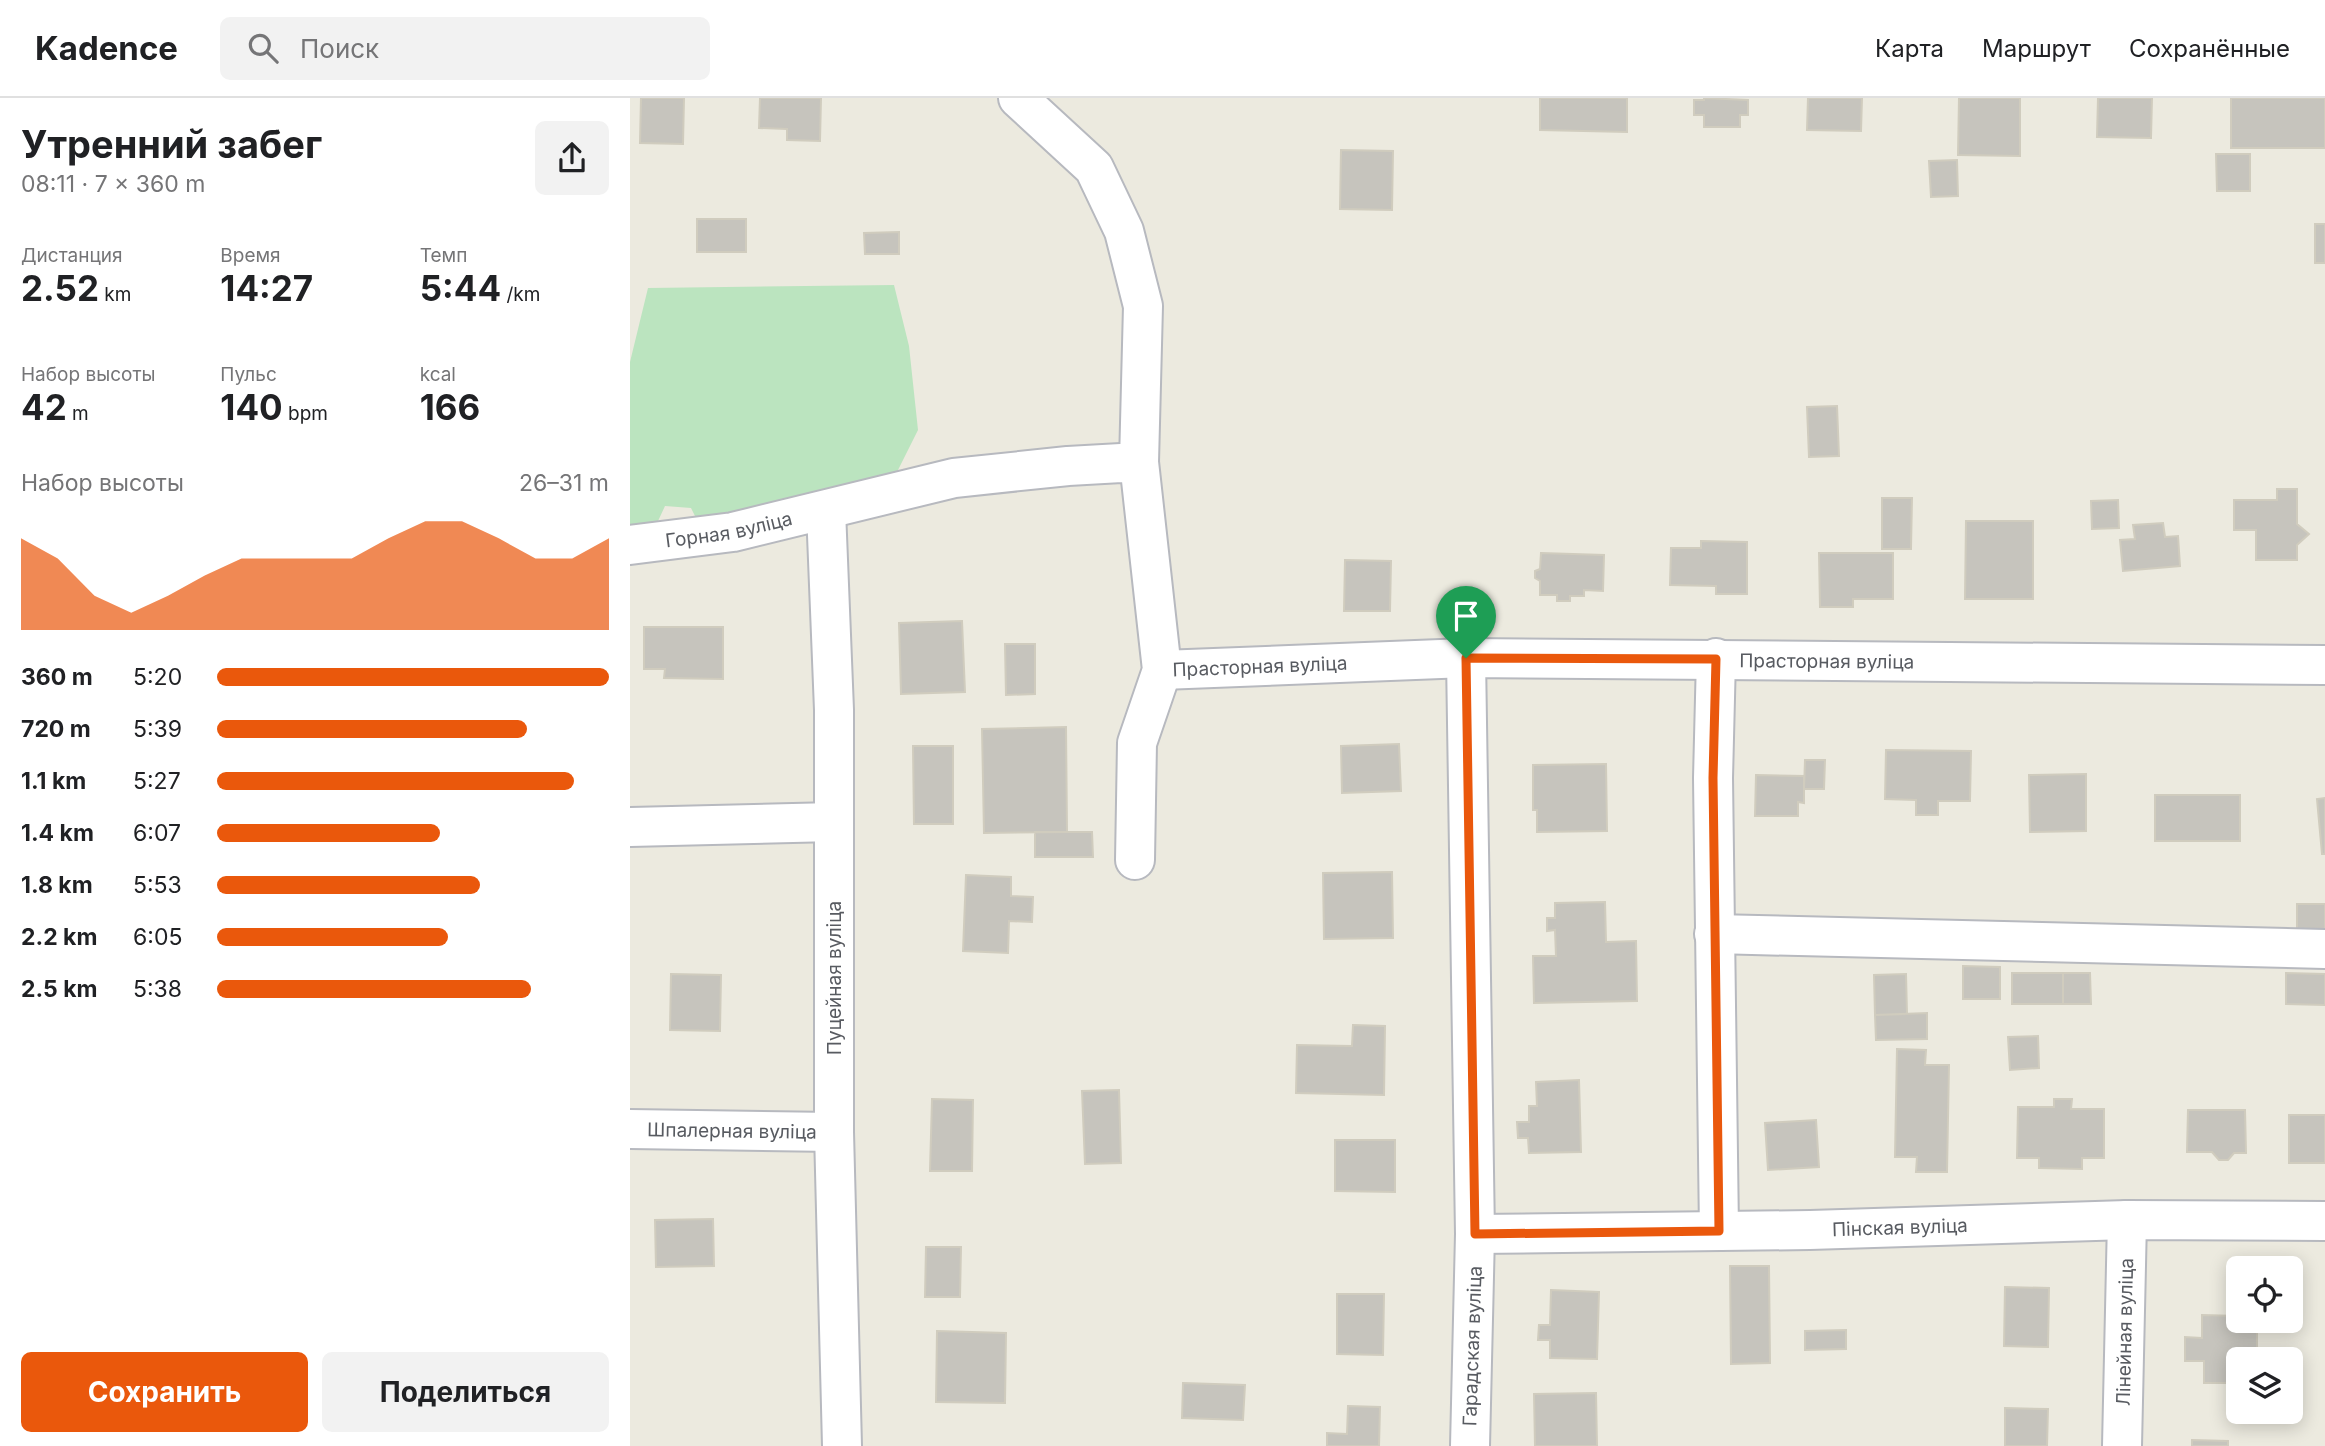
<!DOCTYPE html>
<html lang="ru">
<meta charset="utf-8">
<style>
:root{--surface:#fff;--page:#f2f2f2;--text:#202124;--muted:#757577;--line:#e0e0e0;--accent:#ea580c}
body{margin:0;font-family:Inter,sans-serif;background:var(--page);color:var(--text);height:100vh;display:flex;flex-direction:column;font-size:26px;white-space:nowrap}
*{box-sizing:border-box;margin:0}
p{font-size:23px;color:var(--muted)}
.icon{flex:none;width:38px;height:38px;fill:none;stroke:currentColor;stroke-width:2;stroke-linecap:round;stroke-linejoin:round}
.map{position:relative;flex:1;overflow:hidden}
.side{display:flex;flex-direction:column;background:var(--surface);width:630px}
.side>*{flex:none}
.buttons{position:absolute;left:1596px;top:1158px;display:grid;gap:14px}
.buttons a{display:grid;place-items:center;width:77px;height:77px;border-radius:10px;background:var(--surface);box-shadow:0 4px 18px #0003;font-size:35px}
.pin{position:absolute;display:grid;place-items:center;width:60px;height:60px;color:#fff;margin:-72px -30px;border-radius:50% 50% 50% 0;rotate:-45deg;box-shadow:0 0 7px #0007}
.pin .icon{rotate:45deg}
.round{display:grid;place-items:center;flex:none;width:74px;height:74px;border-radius:10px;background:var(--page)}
.summary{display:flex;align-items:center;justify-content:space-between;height:119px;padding:0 21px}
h1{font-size:38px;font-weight:700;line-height:52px}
.metrics{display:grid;grid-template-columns:repeat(3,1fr);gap:10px;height:119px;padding:7px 21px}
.metrics div{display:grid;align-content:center}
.metrics b{font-size:35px;font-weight:700}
.metrics small{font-size:19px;font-weight:400}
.metrics p{font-size:19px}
.chart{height:196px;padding:14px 21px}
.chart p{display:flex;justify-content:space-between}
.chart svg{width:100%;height:126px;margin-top:7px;fill:var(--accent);opacity:.7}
.cta{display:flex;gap:14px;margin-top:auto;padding:14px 21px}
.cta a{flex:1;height:80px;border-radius:10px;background:var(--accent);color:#fff;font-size:28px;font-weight:700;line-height:80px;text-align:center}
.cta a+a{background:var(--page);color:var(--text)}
ul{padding:0 21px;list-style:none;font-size:23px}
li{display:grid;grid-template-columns:112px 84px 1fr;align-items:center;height:52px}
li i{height:18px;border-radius:9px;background:var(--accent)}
header{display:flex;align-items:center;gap:42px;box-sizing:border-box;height:98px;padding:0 35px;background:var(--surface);border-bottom:2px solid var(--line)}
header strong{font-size:33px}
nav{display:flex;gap:38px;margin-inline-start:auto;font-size:24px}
.search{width:490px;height:63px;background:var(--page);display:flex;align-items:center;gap:18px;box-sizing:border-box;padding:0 24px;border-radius:10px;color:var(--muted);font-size:26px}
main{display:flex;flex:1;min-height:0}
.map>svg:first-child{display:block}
</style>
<header>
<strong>Kadence</strong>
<div class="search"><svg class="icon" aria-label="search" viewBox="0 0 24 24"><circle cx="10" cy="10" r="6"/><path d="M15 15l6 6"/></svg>Поиск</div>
<nav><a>Карта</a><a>Маршрут</a><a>Сохранённые</a></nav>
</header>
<main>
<section class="side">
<div class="summary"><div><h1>Утренний забег</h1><p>08:11 · 7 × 360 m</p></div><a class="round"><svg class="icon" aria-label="share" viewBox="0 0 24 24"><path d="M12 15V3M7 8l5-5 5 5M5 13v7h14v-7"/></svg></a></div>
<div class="metrics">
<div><p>Дистанция</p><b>2.52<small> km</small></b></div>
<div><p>Время</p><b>14:27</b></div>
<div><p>Темп</p><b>5:44<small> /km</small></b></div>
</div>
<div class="metrics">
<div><p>Набор высоты</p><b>42<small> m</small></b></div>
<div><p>Пульс</p><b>140<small> bpm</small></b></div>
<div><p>kcal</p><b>166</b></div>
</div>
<div class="chart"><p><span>Набор высоты</span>26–31 m</p>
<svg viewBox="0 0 160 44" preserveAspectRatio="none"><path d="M0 44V12L10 19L20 32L30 38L40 32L50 25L60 19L70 19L80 19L90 19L100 12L110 6L120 6L130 12L140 19L150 19L160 12V44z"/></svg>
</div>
<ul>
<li><b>360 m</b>5:20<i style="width:100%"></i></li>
<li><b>720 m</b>5:39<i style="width:79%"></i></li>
<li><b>1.1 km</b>5:27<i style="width:91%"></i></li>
<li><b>1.4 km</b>6:07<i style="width:57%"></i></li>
<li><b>1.8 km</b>5:53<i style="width:67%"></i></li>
<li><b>2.2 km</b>6:05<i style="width:59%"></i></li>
<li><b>2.5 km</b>5:38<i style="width:80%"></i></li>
</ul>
<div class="cta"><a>Сохранить</a><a>Поделиться</a></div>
</section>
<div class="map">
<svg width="1695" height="1348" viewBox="0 0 1695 1348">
<rect width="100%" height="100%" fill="#eceadf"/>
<path fill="#bbe4bf" d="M264,187L279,248L288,332L261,386L73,434L61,410L35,408L22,436L0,440V264L18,190Z"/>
<path fill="#c6c4bd" stroke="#d0ccbe" stroke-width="2" d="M11,0H54L53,46L10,45Z
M130,0H191L190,43L157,42V31L129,30Z
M910,0H997V34L910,32Z
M1074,0L1118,2V17H1110V29H1074V17H1064V2H1074Z
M1178,0H1232L1231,33L1177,32Z
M1329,0H1390V58L1328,57Z
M1468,0H1522L1521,40L1467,39Z
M1601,0H1695V50H1601Z
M711,52L763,53L762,112L710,111Z
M1586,56H1620V93H1587Z
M1327,62L1328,98L1301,99L1299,63Z
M67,121H116V154H67Z
M1685,126H1695V165H1685Z
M269,134V156H235L234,135Z
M1207,308L1209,358L1179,359L1177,309Z
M1647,391H1667V426L1679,436L1667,447V462H1626V432H1604V402H1647Z
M1252,400H1282L1281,451H1252Z
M1488,402L1489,430L1462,431L1461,403Z
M1336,423H1403V501H1335Z
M1533,425L1535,439L1548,438L1550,468L1493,473L1490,442L1505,441L1503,427Z
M1071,443L1117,444V496H1086V488L1040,487L1041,450H1071Z
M911,455L974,457L973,493L954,492V498H940V503H927V497H910V483L905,480V473L910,471Z
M1189,455H1263V501H1223V509H1190Z
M715,462L761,463L760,513H714Z
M332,523L335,594L271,596L269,525Z
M14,529H93V581L34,580L35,571H14Z
M375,546H405V596L376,597Z
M436,629L437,734L354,735L352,631Z
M769,646L771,693L712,695L711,648Z
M283,648H323V726H284Z
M1256,652L1341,653L1340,703H1308V717H1286V702L1255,701Z
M1175,662H1195L1194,691H1174Z
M976,666L977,733L907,734V712H903V667Z
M1456,676V733L1400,734L1399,677Z
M1126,677L1174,678V705L1168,704V718H1125Z
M1525,697H1610V743H1525Z
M1695,700V756H1692L1687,701Z
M405,734H462L463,759H405Z
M762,774L763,840L694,841L693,775Z
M336,777L381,779V798L403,799L402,824L379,823L378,855L333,853Z
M975,804L976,844L1006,843L1007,903L904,905L903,858H926L925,832L917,833V820H925V805Z
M1667,806H1695V834H1667Z
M1333,868L1370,869V901H1333Z
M1382,875H1433V906H1382Z
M1433,875H1460L1461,906H1433Z
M1656,875L1695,876V907L1656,906Z
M41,876L91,877L90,933L40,932Z
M1276,876L1277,916L1245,917L1244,877Z
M1297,915V941L1246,942L1245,917Z
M723,927L755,928L754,997L666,995L667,947L722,948Z
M1408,938L1409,970L1380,972L1378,939Z
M1267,951L1296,952L1295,967H1319L1317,1074H1286L1287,1059H1265Z
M949,982L951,1054L899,1055L898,1040H888L887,1024H899V1008H907L906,984Z
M489,992L491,1065L455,1066L452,993Z
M302,1001L343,1002L342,1073H300Z
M1424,1001H1442L1441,1011H1474V1060H1452V1071L1409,1070V1060H1387L1388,1009H1424Z
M1558,1012H1615L1616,1055H1604L1598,1062H1589L1582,1054H1557Z
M1659,1017H1695V1065H1659Z
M1186,1022L1189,1069L1138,1072L1135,1025Z
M705,1042H765V1094L705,1093Z
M83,1121L84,1168L26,1169L25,1122Z
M296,1149H331L330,1199H295Z
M1100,1168H1139L1140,1265L1101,1266Z
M1375,1189L1419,1190L1418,1249L1374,1248Z
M921,1192L969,1194L967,1261L920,1260V1242H908L909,1227H920Z
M707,1196H754L753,1257L707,1256Z
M1572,1217L1608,1218V1223H1627V1262H1608V1285H1574V1263H1555V1239L1572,1240Z
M1216,1232V1251L1175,1252V1233Z
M307,1233L376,1235L375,1305L306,1304Z
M553,1285L615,1287L613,1322L552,1320Z
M966,1295L967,1348H905L904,1296Z
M718,1308L750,1309L749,1348H697V1335L717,1336Z
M1375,1310L1418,1311L1417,1348H1375Z
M1562,1342L1598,1343V1348H1562Z"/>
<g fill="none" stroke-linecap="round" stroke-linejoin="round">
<defs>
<g id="minor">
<path d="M388,0L464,70L494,133L513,208L509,364"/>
<path d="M196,412L204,612V1034L212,1348"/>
<path id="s1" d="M0,447L103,434L324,380L438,368L509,364L532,572L507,645L505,762"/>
<path d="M836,560L845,1136L840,1348"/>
<path d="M1086,560L1083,680L1089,1133"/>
<path id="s2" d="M532,572L836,560L1695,567"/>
<path d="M0,729L204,724"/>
<path d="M1084,836L1695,851"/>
<path id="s3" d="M0,1031L204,1034"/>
<path id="s4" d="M845,1136L1180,1132L1497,1122L1695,1123"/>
<path id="s5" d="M1492,1348L1497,1122"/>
</g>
</defs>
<use href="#minor" stroke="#b7b9bf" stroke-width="42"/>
<use href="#minor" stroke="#fff" stroke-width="38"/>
</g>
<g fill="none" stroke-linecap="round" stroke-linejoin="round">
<defs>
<path id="route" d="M836,560L1086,561L1083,680L1089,1133L845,1136Z"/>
</defs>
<use href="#route" stroke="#fff" stroke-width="14"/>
<use href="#route" stroke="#ea580c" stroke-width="9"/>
</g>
<g text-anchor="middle" stroke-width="7" stroke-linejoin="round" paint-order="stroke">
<g font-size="19" fill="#585b61" stroke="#fff">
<text dy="7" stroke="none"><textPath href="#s1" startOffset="100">Горная вуліца</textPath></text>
<text dy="7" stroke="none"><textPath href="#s2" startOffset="665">Прасторная вуліца</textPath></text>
<text dy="7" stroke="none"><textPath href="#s2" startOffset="98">Прасторная вуліца</textPath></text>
<text transform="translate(204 880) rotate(-90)" y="7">Пуцейная вуліца</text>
<text dy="7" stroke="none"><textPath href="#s3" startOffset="102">Шпалерная вуліца</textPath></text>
<text dy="7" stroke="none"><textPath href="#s4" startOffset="425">Пінская вуліца</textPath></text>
<text dy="7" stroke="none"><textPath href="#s5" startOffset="114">Лінейная вуліца</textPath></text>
<text transform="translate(842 1248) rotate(-88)" y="7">Гарадская вуліца</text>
</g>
</g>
</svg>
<div class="buttons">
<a><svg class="icon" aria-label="locate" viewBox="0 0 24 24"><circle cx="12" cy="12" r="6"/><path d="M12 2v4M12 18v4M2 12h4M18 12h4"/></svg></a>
<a><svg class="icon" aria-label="layers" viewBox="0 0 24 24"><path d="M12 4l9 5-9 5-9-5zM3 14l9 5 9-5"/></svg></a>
</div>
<div class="pin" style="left:836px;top:560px;background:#1e9e55"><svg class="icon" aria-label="arrive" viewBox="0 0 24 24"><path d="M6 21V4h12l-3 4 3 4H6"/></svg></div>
</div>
</main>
